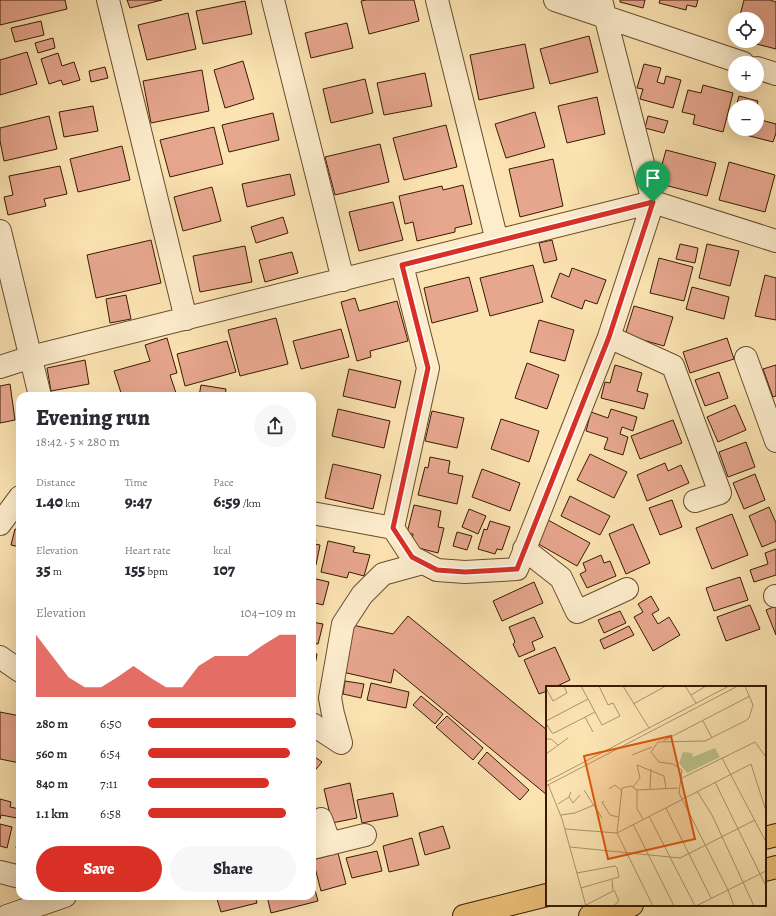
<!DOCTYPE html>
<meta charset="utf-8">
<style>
:root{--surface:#fff;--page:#f7f7f7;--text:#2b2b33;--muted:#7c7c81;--accent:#d93025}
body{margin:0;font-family:Alegreya,serif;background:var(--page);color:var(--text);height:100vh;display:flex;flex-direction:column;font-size:15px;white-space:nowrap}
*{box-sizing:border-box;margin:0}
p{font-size:13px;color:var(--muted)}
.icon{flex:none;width:22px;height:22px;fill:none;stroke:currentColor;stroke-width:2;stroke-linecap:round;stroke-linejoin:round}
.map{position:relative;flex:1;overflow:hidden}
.sheet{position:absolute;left:16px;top:392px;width:300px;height:508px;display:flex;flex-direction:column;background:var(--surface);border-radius:12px;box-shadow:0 4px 16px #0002}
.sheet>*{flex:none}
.tools{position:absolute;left:728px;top:12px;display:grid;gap:8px}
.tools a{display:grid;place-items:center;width:36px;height:36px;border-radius:50%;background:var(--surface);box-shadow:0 4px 16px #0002;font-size:20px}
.pin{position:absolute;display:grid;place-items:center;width:34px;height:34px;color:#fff;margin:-41px -17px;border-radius:50% 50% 50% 0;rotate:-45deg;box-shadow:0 0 4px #0007}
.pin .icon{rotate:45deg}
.round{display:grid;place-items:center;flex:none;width:42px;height:42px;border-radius:21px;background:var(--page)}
.head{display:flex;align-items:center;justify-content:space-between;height:68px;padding:0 20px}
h1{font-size:22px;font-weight:800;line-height:30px}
.figures{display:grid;grid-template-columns:repeat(3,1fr);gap:6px;height:68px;padding:4px 20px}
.figures div{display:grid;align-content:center}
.figures b{font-size:17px;font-weight:800}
.figures small{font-size:11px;font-weight:400}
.figures p{font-size:11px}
.chart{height:112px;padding:8px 20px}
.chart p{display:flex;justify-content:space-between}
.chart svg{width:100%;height:72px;margin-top:4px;fill:var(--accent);opacity:.7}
.cta{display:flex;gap:8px;margin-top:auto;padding:8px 20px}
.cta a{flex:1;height:46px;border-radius:24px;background:var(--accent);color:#fff;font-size:16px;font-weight:800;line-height:46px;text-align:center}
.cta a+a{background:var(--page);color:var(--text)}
ul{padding:0 20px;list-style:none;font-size:13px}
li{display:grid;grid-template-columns:64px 48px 1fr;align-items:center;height:30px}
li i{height:10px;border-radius:5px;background:var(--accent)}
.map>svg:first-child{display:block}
</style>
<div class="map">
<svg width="776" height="916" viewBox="0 0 776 916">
<rect width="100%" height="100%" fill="#fce4b2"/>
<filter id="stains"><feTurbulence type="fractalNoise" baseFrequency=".005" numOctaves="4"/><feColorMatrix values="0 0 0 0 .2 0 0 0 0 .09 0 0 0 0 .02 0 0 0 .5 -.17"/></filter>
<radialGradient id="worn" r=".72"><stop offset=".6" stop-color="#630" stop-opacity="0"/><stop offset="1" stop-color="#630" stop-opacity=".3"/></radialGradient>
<path fill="#e7a78f" stroke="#381a02" d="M0,0H65L67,9L0,25Z
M127,0H162L130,8Z
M366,0H414L419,21L369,34L361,1Z
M620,0H645L643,8L620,2Z
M660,0H698L696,7L687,5L686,10L659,3Z
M744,0H770L776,2V49L745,41H757V19H739Z
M245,1L252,34L203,44L196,11Z
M188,13L196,49L147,60L138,25Z
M41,21L44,35L15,42L11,28Z
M347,23L353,48L311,58L305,33Z
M589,36L598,72L550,84L540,49Z
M53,38L55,48L38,53L35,43Z
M525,44L534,88L479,100L470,55Z
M27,52L37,84L0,95V60Z
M58,53L62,66L74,62L80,80L63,85L61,80L49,84L41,59Z
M243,61L254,99L225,108L214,70Z
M644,64L661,68L657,82L664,84L666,76L681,80L673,108L640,99L643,89L637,88Z
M105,67L108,78L91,82L89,71Z
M202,70L209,111L151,123L143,81Z
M425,73L432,106L384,115L377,83Z
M365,79L373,113L331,123L323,89Z
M703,85L733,93L723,132L693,124L695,115L682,112L688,90L701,93Z
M739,96L758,101L756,107H736Z
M597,97L605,134L567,143L558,106Z
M93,106L98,131L64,137L59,112Z
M735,111V127L731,126Z
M535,112L545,147L506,158L495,124Z
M273,113L279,140L229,152L222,125Z
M49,116L57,149L4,161L0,141V128Z
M648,116L668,121L664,133L645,128Z
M757,119L776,124V133L773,142L742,134L743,129H741H757Z
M446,125L457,167L404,180L393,138Z
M214,127L223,164L170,177L160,140Z
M380,144L389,182L335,195L325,157Z
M122,146L130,180L78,192L70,159Z
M666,150L716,163L707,196L657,183Z
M553,159L563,206L520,217L509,169Z
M729,162L775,175L765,212L719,200Z
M60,166L67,194L44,199L46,206L8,215L4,197L13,195L9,176Z
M290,174L295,195L247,207L242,184Z
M463,185L472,224L455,228V232L417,241L413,222L405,224L399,196L442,186L443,190Z
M212,187L221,221L183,231L174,197Z
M393,202L403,240L359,251L349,212Z
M283,217L288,233L256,243L251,227Z
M151,240L161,283L96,298L87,255Z
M552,240L557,260L544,263L539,243Z
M680,244L698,248L695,263L676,259Z
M707,244L739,251L730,286L699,278Z
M245,246L252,282L200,292L193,256Z
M292,252L298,273L265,282L259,260Z
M659,258L693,267L684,301L650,293Z
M533,265L543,302L490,316L480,278Z
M572,268L606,280L597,304L585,300L582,309L551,297L560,273L569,277Z
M765,275L776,278V320L755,316Z
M469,277L478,311L432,323L424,288Z
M692,287L729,297L724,319L686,309Z
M126,295L131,319L110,323L106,299Z
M355,298L359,311L397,301L408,341L370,351L371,357L357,361L341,302Z
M634,306L673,317L664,346L625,335Z
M276,318L288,364L240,376L228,330Z
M539,320L574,330L565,361L530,352Z
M341,329L349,357L301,369L293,341Z
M167,338L177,373L170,375L176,393L167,396H122L114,371L150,361L145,345Z
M727,338L734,359L690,373L683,352Z
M227,341L236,372L185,386L177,354Z
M85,360L89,384L51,391L47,368Z
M527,363L559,375L547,409L515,398Z
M615,365L642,373L637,391L648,394L644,409L601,398L605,382L610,383Z
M776,365V396L773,397L763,369Z
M349,369L401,381L395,408L343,396Z
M719,372L728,398L705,406L695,380Z
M10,384L15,420L0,423V386Z
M201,385L226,389L225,396H199Z
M735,405L746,430L718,442L707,417Z
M338,409L390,421L384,448L332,436Z
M611,409L637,417L633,431L622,427L620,434L628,437L623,455L604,449L608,438L586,431L591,412L608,418Z
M432,411L464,418L457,448L425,441Z
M501,419L539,431L529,462L491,449Z
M673,420L682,443L640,459L631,436Z
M746,442L755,467L728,477L719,452Z
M590,454L627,472L614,498L577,480Z
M430,457L450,461L448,473L463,476L457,504L418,495L425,467L428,468Z
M665,463L668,471L681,465L689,483L647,501L637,475Z
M333,464L381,475L373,509L325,498Z
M482,469L520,483L510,511L472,497Z
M755,474L765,500L744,509L733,483Z
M570,496L610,516L600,535L561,516Z
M672,500L682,527L660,535L649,508Z
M414,505L441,511L438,527L444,528L438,553L411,546L413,534L407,533Z
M769,507L776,523V541L762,547L749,516Z
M469,509L486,516L478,534L462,527Z
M732,514L748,555L712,569L696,528Z
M548,520L590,543L577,566L535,542Z
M490,521L510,527L502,550L497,549L495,554L478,549L484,529L487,530Z
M633,524L650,563L626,574L609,534Z
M15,529L20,531V547L11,545Z
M457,532L472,536L467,550L453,546Z
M312,539L316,540L315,544L320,545L316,565L312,564Z
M328,541L355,547L353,552L370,555L364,576L349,572L347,578L321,572Z
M776,549V575L754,582L750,570L768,564L765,553Z
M601,555L604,563L610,561L616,576L587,588L580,574L586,571L583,563Z
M740,577L748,600L714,611L706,588Z
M312,578L329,582L323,605L315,603L314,606H312Z
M534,582L543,603L502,621L493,601Z
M651,596L659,610L652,614L658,624L669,617L680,635L653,651L634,617L643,612L638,604Z
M750,605L760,629L726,641L717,617Z
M776,606V635L766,610Z
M620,611L626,623L604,633L598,620Z
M408,616L547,730V795L394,669L391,683L338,671L348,624L393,634Z
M534,617L543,637L532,642L535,650L519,657L513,644L515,642L509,627Z
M312,622L323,624L318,644L312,643Z
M629,626L634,635L604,649L600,640Z
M555,647L570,680L555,687H547V691L539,694L524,660Z
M312,653L317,654L312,682Z
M345,681L364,684L361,698L343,694Z
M371,683L409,692L406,708L367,700Z
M421,696L443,714L435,724L413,705Z
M0,712L20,716V763L0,759Z
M447,716L483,748L473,760L436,727Z
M487,752L529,790L520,800L478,763Z
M312,755L322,762L312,774Z
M350,783L357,818L332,823L324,789Z
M393,793L398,816L362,823L357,800Z
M0,799L11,802L10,807L19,809L17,818L1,815L0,819Z
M0,824L12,827L7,848L0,846Z
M443,826L450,848L425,855L419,833Z
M20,829V849L16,848Z
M412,838L419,865L389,872L383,846Z
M377,851L382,871L352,878L346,858Z
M338,853L346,884L321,891L313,860Z
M312,879L318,901L271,913L267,896H312Z
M216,896H255L257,903L221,912Z"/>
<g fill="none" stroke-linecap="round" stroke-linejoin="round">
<defs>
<path id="minor" d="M108,0L186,319
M273,0L343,280
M437,0L497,241
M555,0L743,63
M757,68L776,74
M0,231L40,396
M609,337L673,366L720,493L695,501
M746,358L776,441
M0,367L31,357L653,202L776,241
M312,513L393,528L412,557L437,570L465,572L517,569L609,337L653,202L601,0
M0,524L20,497
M393,528L428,368L402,265
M524,549L561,578L577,612L627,589
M775,596H776
M0,657L20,671
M312,724L341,743L333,714L330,698L343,624L362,595L383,574L423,563
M321,819L330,844
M312,848L365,835
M0,872L20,877
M7,916L65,896"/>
<path id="highway" d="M765,838L776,835
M765,870L776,867
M464,916L547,895
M590,916L632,905"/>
</defs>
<use href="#minor" stroke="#694c2e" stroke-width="24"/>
<use href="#highway" stroke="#381a02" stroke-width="24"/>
<use href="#minor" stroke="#fdedcd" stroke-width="22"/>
<use href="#highway" stroke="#eec279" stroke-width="22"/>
</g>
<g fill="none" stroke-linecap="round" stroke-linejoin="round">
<defs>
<path id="route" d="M653,202L609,337L517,569L465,572L437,570L412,557L393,528L428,368L402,265Z"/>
</defs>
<use href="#route" stroke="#fff" stroke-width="8"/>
<use href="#route" stroke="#d93025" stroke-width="5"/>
</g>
<g transform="translate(546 686)">
<rect width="220" height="220" fill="#fce4b2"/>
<path d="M169,62L174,71L141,87L133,77L137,66L146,67L147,71Z" fill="#bec48d"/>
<path fill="none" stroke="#ae936c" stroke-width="1" d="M35,0L56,39L74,30L67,17L62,19L53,0M77,0L103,42M139,0L150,17M0,2L7,15L21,7L18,0M145,9L160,0M87,18L120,0M39,31L47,46M0,35L42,13M157,35L166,52M0,37L6,47H8L49,26M0,53H5L12,59M117,55L204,10M0,68L22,52M86,69L106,61M176,72L220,156M136,92L209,56L220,71M0,96L183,0M169,96L220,200M2,98L16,133L40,220M0,100L192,0M87,101L94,92L91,79L118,90L120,103M63,103L69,99L76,105M104,103L105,83M38,104L56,132M91,104V123L97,133M151,105L166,129L208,220M23,111L27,117L34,109M58,115L56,116L64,129L72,131M12,118L23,111L25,106M120,122L165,212M15,129L29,127L48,119M103,130L149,220M87,138L128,220M19,143L71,147L205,78L220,125M24,161L134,172L209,134M31,187L69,180L71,182L73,191L35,202M40,219L67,205L66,194M67,220L73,215L68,204M107,220L71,147L76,102L85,100L91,104L132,102M150,220L220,185M188,220L182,204L133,107L136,84L127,78L113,76L105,66L112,56L159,55L199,35L203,32L207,19L199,0"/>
<path fill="#df560c" fill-opacity="0.15" stroke="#df560c" stroke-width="2" d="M125,50L149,153L62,173L38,70Z"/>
<rect width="220" height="220" fill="none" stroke="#381a02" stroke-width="2"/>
</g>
<rect width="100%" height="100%" filter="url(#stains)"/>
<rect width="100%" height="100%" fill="url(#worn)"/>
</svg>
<div class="tools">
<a><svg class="icon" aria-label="locate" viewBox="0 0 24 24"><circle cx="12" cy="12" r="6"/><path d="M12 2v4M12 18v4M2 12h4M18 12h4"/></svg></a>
<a>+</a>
<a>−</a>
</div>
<div class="pin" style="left:653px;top:202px;background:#1e9e55"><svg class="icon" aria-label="arrive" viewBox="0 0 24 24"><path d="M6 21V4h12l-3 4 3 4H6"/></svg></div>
<section class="sheet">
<div class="head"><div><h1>Evening run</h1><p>18:42 · 5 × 280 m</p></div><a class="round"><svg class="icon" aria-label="share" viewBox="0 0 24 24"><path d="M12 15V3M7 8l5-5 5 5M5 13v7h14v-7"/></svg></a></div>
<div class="figures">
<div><p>Distance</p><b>1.40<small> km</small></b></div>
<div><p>Time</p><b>9:47</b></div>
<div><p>Pace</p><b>6:59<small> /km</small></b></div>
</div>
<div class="figures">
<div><p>Elevation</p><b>35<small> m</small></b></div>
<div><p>Heart rate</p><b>155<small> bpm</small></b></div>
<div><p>kcal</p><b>107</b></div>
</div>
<div class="chart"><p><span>Elevation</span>104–109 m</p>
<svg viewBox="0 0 160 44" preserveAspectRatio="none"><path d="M0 44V6L10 19L20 32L30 38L40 38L50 32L60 25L70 32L80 38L90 38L100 25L110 19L120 19L130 19L140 12L150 6L160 6V44z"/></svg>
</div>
<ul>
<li><b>280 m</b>6:50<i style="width:100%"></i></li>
<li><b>560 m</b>6:54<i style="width:96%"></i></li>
<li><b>840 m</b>7:11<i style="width:82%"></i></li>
<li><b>1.1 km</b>6:58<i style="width:93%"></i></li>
</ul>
<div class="cta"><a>Save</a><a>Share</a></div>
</section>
</div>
